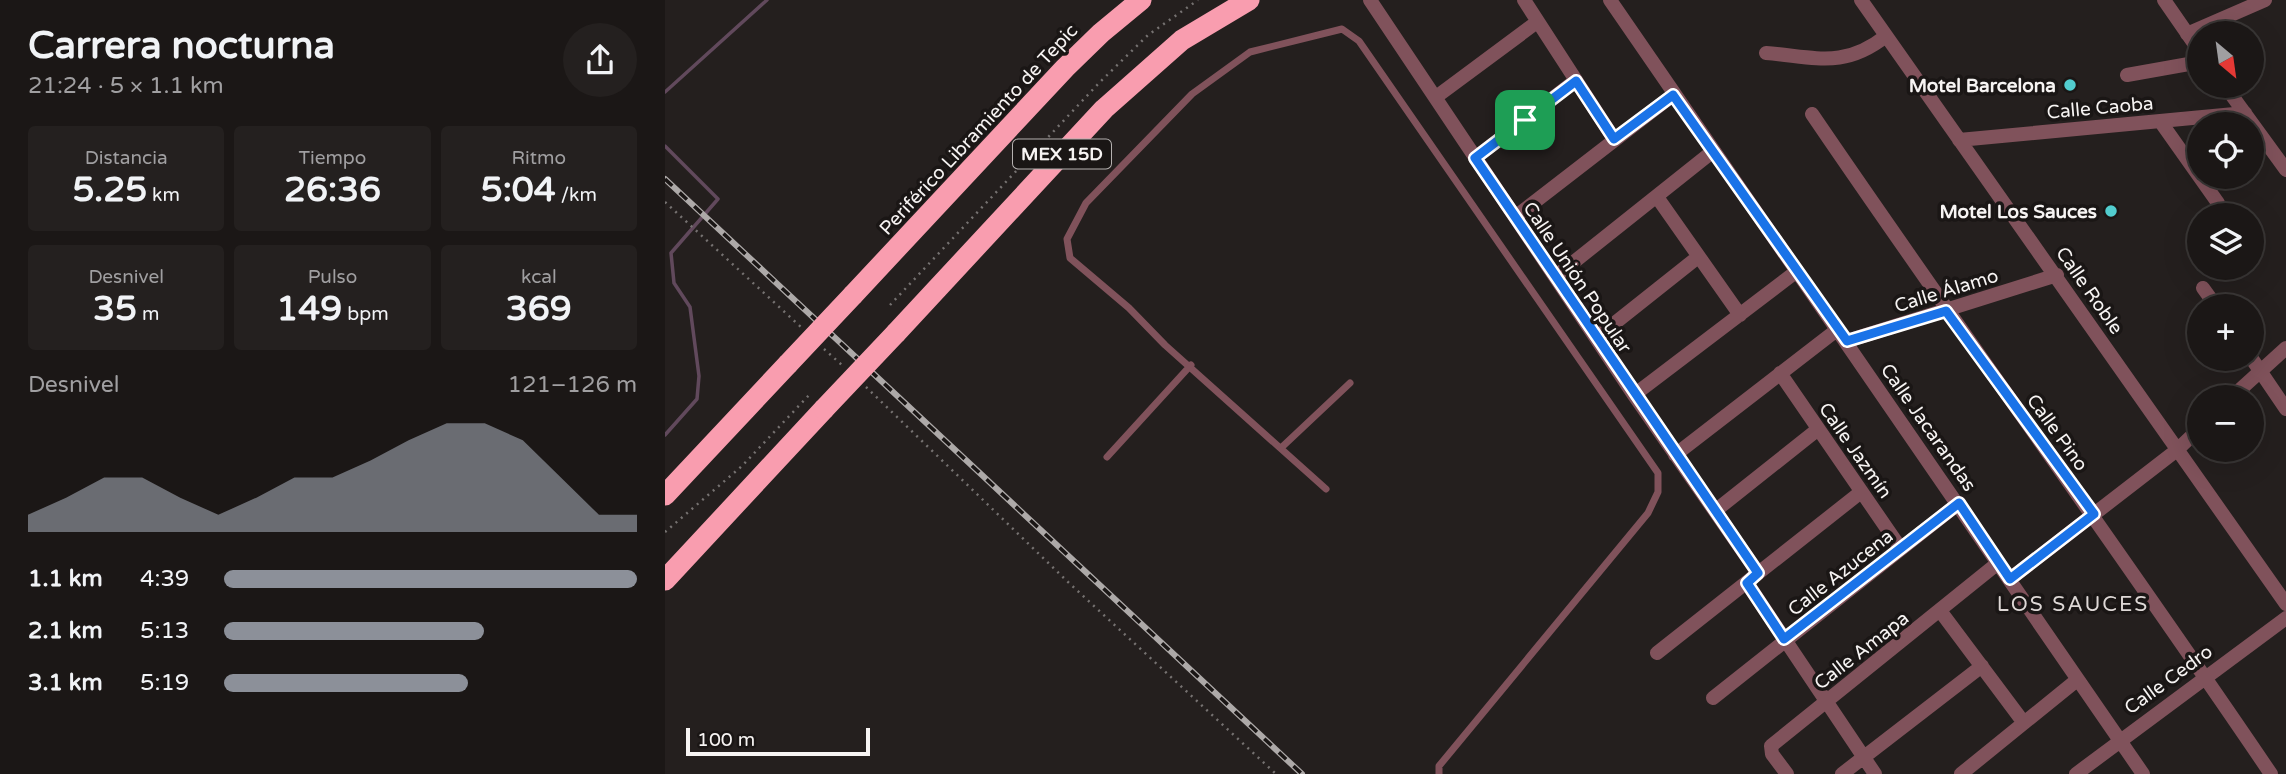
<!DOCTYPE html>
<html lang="es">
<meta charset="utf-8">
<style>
:root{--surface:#1b1716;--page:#24201f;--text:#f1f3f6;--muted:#a09fa1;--line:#393635;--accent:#8c9099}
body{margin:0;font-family:"Varela Round",sans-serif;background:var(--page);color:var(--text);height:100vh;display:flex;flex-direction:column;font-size:26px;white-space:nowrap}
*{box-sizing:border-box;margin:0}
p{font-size:23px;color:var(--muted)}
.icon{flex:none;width:38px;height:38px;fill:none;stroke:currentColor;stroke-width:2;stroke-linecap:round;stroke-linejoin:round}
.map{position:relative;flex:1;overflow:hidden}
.drawer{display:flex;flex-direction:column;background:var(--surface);width:665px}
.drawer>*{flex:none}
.needle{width:46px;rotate:151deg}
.buttons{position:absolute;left:1522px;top:21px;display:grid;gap:14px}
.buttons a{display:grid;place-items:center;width:77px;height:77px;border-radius:50%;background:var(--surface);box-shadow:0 7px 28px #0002,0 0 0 2px var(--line);font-size:35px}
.scale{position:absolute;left:21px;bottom:18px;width:184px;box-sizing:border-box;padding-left:7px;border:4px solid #f7f4f3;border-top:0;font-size:19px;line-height:24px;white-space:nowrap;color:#f7f4f3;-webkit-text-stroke:5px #1a1615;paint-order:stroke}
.pin{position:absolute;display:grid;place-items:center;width:60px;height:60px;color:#fff;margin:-30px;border-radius:14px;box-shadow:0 4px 10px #0006}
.round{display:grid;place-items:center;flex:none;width:74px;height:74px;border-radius:37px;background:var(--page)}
.overview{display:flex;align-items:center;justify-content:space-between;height:119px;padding:0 28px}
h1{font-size:38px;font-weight:700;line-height:52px}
.metrics{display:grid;grid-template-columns:repeat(3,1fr);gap:10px;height:119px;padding:7px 28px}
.metrics div{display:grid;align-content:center;border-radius:7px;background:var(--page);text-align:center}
.metrics b{font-size:35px;font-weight:700}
.metrics small{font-size:19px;font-weight:400}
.metrics p{font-size:19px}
.chart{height:196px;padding:14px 28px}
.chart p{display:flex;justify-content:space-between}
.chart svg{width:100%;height:126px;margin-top:7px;fill:var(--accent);opacity:.7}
ul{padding:0 28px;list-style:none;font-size:23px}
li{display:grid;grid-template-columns:112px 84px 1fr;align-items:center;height:52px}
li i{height:18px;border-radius:9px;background:var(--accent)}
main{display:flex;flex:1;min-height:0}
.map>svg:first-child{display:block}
</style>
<main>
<section class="drawer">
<div class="overview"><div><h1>Carrera nocturna</h1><p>21:24 · 5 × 1.1 km</p></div><a class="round"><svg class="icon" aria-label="share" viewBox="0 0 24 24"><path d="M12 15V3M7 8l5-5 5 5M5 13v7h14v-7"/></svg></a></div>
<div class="metrics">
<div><p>Distancia</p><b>5.25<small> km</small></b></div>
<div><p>Tiempo</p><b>26:36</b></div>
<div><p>Ritmo</p><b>5:04<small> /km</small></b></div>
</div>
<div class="metrics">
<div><p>Desnivel</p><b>35<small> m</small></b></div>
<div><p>Pulso</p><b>149<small> bpm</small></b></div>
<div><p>kcal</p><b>369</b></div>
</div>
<div class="chart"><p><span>Desnivel</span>121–126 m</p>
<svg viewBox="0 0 160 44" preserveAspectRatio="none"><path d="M0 44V38L10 32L20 25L30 25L40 32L50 38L60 32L70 25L80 25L90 19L100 12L110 6L120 6L130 12L140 25L150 38L160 38V44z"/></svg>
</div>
<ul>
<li><b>1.1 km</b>4:39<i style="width:100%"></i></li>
<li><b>2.1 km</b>5:13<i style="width:63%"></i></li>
<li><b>3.1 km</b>5:19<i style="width:59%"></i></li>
</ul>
</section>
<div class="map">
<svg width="1621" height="774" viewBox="0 0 1621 774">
<rect width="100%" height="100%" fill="#241f1e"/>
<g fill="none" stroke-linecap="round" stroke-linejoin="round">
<path stroke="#61495c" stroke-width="3.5" d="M0,92L102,0
M0,146L53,199L6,253L9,283L25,307L34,376L32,399L0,435"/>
<path stroke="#767271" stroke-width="2.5" stroke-dasharray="2 5" stroke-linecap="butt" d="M0,202L137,328
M225,305L435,82L483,35L533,0
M159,349L178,366
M201,387L403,582L611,774
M0,532L77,466L146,393"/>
<path stroke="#80525b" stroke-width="7" d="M617,447L685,383
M442,457L526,365
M661,489L500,345L464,308L405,258L402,239L421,203L527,94L585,52L677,29L694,41L993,473V492L983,513L774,766V774"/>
<path stroke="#80525b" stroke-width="14" d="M705,0L969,395L1093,573
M859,0L949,139
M945,0L1478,774
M1196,0L1621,604
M1499,0L1535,52
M1522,34L1600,0
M1101,53C1151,57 1179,69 1221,36
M1462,75L1535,62
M1560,86L1621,170
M771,97L872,22
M1147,114C1298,336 1456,552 1606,774
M1495,121L1553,203
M1294,140L1580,113
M810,158L910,81
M992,197L1075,315
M850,217L1008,95
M890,277L1047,152
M1538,288L1551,306
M931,338L1033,257
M1182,341L1392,275
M1587,359L1621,409
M1115,373L1236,549
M969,395L1132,271
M1567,397L1621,348
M1010,455L1173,329
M1050,511L1152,430
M1345,579L1512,450L1535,428
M1082,583L1210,774
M1276,612L1359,723
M992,653L1196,492
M1048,698L1294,503
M1122,774L1107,754L1106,746L1333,563
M1177,774L1317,666
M1296,774L1412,680
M1411,774L1621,618"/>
<path stroke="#f99daf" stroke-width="21" d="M188,295L400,68L436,33L476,0
M231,333L439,109L517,40L584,0
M0,495L123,364
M0,580L159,409"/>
<defs>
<path id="rail" d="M0,179L637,774"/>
</defs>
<use href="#rail" stroke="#ada9a8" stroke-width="6"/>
<use href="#rail" stroke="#1a1615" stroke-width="3.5" stroke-dasharray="10" stroke-linecap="butt"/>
<path stroke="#f99daf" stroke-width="21" d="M123,364L188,295
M159,409L231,333"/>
</g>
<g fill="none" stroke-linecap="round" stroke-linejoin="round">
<defs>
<path id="route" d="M911,81L949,139L1008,95L1182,341L1281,311L1429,514L1345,579L1294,503L1119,639L1082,583L1093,573L810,158Z"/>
</defs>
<use href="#route" stroke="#fff" stroke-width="14"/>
<use href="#route" stroke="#1a73e8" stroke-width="9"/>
</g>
<g fill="#52cdcf" stroke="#1a1615" stroke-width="2.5">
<circle cx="1405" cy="85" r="7"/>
<circle cx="1446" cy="211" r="7"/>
</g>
<g text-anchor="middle" stroke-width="7" stroke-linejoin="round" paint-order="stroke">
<rect fill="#1a1615" stroke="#b5b1b0" stroke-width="2" x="348" y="139.5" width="98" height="29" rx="5"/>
<g font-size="18" font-weight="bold" fill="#f7f4f3">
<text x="397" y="160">MEX 15D</text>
</g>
<g font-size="19" font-weight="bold" fill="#f7f4f3" stroke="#1a1615" text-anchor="end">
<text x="1391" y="92">Motel Barcelona</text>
<text x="1432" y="218">Motel Los Sauces</text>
</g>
<g font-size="19" fill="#f7f4f3" stroke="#1a1615">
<text transform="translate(1435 107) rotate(-5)" y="7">Calle Caoba</text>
<text transform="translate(313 129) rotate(-47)" y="7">Periférico Libramiento de Tepic</text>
<text transform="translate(913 277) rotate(56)" y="7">Calle Unión Popular</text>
<text transform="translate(1281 290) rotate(-17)" y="7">Calle Álamo</text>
<text transform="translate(1425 290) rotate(55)" y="7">Calle Roble</text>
<text transform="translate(1264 427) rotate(55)" y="7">Calle Jacarandas</text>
<text transform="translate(1393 432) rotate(54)" y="7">Calle Pino</text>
<text transform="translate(1191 450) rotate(55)" y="7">Calle Jazmín</text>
<text transform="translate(1175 572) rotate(-38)" y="7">Calle Azucena</text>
<text transform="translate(1196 650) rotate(-38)" y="7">Calle Amapa</text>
<text transform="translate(1503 679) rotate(-36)" y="7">Calle Cedro</text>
</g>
<g font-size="21" letter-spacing="2" fill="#ded8d6" stroke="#1a1615">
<text x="1408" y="611">LOS SAUCES</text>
</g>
</g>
</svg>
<div class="buttons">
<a><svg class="needle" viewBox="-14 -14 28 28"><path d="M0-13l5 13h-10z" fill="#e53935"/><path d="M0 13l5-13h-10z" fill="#a09fa1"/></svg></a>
<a><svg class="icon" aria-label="locate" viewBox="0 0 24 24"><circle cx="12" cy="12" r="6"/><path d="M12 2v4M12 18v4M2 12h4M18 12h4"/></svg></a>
<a><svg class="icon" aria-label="layers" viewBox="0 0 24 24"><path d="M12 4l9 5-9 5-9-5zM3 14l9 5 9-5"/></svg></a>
<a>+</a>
<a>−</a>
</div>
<div class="scale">100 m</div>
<div class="pin" style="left:860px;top:120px;background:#1e9e55"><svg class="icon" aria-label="arrive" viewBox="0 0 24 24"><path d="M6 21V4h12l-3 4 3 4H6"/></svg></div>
</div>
</main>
